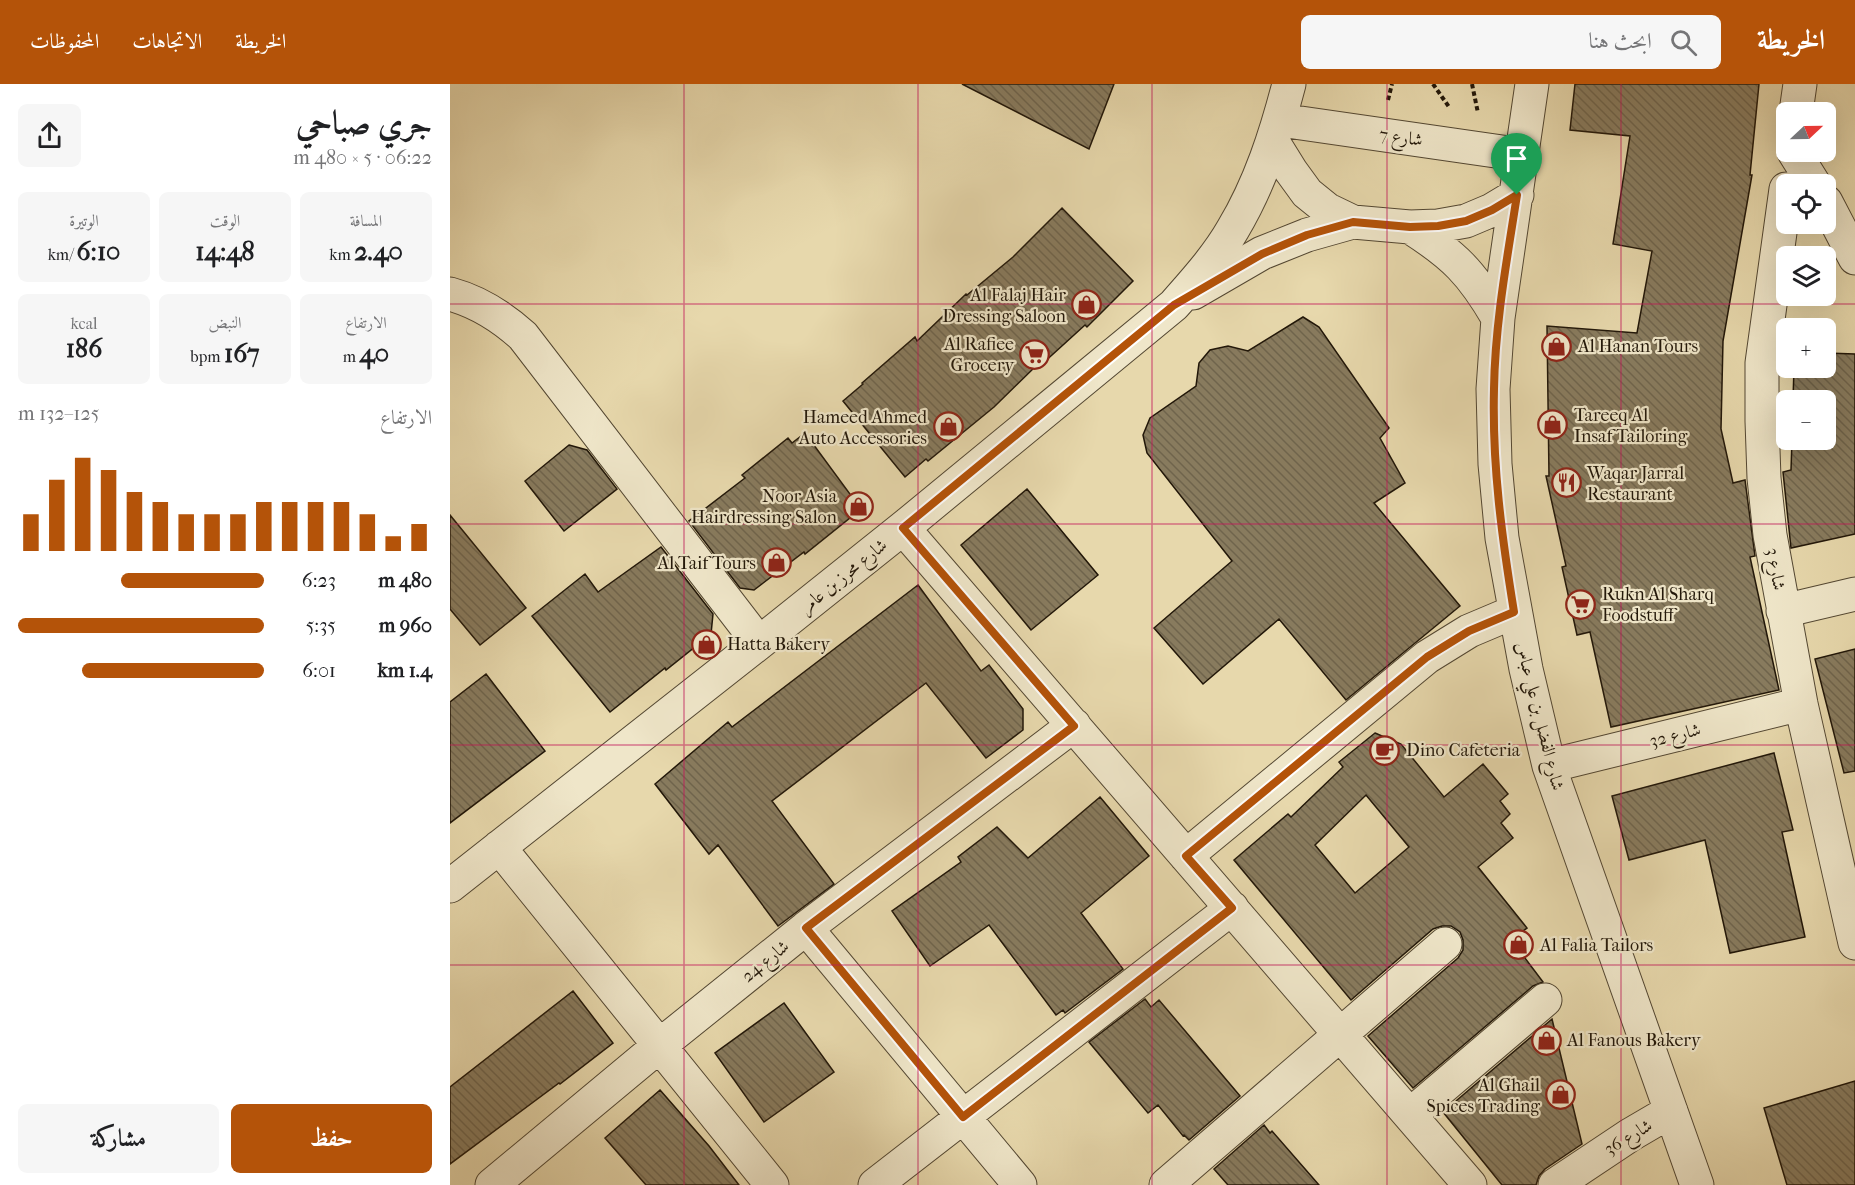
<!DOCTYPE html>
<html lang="ar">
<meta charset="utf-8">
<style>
:root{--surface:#fff;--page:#f6f6f6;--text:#202124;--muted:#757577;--accent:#b45309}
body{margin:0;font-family:"IM FELL French Canon",Amiri,serif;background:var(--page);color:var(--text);direction:rtl;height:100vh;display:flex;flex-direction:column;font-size:22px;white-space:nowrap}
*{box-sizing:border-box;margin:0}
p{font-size:20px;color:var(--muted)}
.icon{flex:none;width:33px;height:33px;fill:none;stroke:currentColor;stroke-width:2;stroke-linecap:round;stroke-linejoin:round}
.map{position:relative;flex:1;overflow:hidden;direction:ltr}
.side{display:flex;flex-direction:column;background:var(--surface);width:450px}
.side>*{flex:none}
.needle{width:39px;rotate:68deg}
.controls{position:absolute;left:1326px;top:18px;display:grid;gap:12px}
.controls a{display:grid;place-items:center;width:60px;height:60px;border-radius:9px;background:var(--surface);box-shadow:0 6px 24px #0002;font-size:30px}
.pin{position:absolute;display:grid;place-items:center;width:51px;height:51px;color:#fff;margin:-62px -26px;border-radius:50% 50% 50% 0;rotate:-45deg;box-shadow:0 0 6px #0007}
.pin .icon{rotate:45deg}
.round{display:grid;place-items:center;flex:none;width:63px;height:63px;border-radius:9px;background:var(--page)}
.headline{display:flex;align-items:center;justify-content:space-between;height:102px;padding:0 18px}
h1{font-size:33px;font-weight:800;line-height:45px}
.stats{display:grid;grid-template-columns:repeat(3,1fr);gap:9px;height:102px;padding:6px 18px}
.stats div{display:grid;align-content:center;border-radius:9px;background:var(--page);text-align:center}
.stats b{font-size:26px;font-weight:800}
.stats small{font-size:16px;font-weight:400}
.stats p{font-size:16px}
.chart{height:168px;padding:12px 18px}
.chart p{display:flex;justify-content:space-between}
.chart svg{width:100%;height:108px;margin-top:6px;stroke:var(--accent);stroke-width:6}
.action{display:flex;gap:12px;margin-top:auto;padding:12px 18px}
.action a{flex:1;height:69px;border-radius:9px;background:var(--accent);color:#fff;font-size:24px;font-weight:800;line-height:69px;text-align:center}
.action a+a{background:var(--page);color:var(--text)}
ul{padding:0 18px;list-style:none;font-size:20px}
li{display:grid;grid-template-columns:96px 72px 1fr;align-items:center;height:45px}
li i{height:15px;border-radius:8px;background:var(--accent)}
header{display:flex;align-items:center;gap:36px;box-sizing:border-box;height:84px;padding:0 30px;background:var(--accent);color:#fff}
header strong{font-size:28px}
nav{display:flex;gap:33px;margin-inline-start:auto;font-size:21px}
.search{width:420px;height:54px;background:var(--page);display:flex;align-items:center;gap:15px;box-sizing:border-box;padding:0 21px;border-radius:9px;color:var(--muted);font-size:22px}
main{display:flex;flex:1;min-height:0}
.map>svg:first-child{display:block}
</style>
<header>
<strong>الخريطة</strong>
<div class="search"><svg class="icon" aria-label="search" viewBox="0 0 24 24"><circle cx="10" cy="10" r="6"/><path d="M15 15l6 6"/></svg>ابحث هنا</div>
<nav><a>الخريطة</a><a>الاتجاهات</a><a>المحفوظات</a></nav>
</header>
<main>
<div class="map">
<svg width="1405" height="1101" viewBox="0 0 1405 1101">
<defs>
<pattern id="building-back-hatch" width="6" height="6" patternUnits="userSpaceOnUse" patternTransform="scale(1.5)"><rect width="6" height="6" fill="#887b5e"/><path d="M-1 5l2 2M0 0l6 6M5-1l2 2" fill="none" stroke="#6f644c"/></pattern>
</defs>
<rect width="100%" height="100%" fill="#e7d8ac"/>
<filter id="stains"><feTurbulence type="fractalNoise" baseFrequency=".00333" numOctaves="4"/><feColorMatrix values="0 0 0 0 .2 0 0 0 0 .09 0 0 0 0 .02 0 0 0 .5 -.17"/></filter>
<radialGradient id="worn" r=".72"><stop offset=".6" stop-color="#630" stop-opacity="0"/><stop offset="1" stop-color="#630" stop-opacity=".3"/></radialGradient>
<path fill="url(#building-back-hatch)" stroke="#221709" stroke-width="1.5" fill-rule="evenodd" d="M512,0H664L639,65Z
M1125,0H1309L1300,91H1302L1273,257L1271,345L1283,399L1295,396L1305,472L1300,473L1329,606L1161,643L1140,548L1127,551L1112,483L1116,482L1096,392H1099L1097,242L1187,249L1202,167L1163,160L1180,52L1120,46Z
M612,124L683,197L637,243L635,241L591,281L589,279L544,323L478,377L476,375L455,393L393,317L413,300L412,299L465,253L467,257L516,210L517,211L563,173Z
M853,233L869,243L939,344L930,354L955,399L924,419L1010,522L896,616L829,535L753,600L704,544L782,477L697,369L693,351L700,334L746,302L749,279L760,266L778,262L798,267Z
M1376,269L1405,270V450L1341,464L1333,388L1341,386L1342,356H1376V316H1343L1344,284H1376Z
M355,349L411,425L355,470L354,468L304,506L290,504L239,437L295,394L292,391L338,354L342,359Z
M119,361L137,366L167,405L114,447L75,397Z
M577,405L648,491L581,546L511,461Z
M0,431L76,524L30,561L0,525Z
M211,463L263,530L261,550L216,586L215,584L160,628L82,532L135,490L148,508Z
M468,501L531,587L539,581L573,625V646L536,674L476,599L322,717L384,800L328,842L268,761L259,770L205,700L278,638L282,643Z
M1405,565V687L1394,689L1365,575Z
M36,590L95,667L0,739V618Z
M925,649L951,660L994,713L1033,680L1058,710L1050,717L1060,730L1051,739L1063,754L1028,783L1077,844L1069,850L1080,863L1072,870L1093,898L1083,902L963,1004L918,952L1008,874L1013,866V856L1010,848L1001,842H992L983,845L901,916L784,776L838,730L841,733L893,683L889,678ZM916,711L959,763L905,809L865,761Z
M1324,669L1343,746L1332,748L1355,853L1280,869L1255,756L1179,776L1162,712Z
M650,713L699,772L631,829L673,885L615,929L613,926L606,931L539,841L480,882L442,827L511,778L508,773L547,743L578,774Z
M123,907L163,959L110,1000L109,999L0,1080V1003Z
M695,915L701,923L709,916L790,1012L739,1056L734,1051L733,1052L708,1021L698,1029L639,958Z
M334,919L384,988L314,1038L265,969Z
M1102,935L1132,1060L1095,1085L1089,1092L1086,1101H1052L993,1028Z
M1405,997V1101H1337L1314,1024Z
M210,1006L259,1062L289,1101H196L155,1054Z
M814,1041L820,1049L822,1047L869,1101H778L764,1085Z"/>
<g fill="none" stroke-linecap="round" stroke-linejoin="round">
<defs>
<path id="minor" d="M1082,0L1048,234L1043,305L1045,380L1052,454L1076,585L1099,682L1247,1101
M1346,28L1350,0
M830,36L1073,71
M823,58L841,87L857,109L878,126L903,138L960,143L988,142L1016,137L1042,126L1067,111
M1344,68L1364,100
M1336,105L1312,279V337L1314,394L1320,451L1351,620L1405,859
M1376,118L1405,174
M960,143C1004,171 1022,189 1048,234
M743,209L812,169L857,151L903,138
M0,210C29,218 51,232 73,252L309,559
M453,444L1020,1101
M1333,527L1405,510
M1099,682L1351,620
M49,763L322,1101
M736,772L977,573L1019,547L1064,528
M0,802L309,559L453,444L724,221C745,197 767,173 783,145C810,100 826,50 839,0
M356,844L570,1101
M960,1031L1095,916
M42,1101L209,962L356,844L624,641
M425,1101L782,824
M716,1101L995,860
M1105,1101L1180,1051L1221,1027"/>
</defs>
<use href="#minor" stroke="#534732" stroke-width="35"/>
<path stroke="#221709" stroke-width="4" stroke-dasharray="4.5 3" stroke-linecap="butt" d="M983,0L999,23
M1022,0L1028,29
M938,16L942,0"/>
<use href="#minor" stroke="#efe6c9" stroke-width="33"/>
</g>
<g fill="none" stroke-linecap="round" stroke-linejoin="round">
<defs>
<path id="route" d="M1067,111C1057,175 1045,240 1044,305C1042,381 1052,454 1064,528L1019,547L977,573L736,772L782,824L513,1033L356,844L624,642L453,444L724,221L812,170L857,151L903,138L960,143L988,142L1016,137L1042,126Z"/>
</defs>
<use href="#route" stroke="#fff" stroke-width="12"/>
<use href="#route" stroke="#b45309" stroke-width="8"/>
</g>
<path fill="none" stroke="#c2185b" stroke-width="1.5" stroke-opacity="0.55" d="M234,0V1101M468,0V1101M702,0V1101M937,0V1101M1171,0V1101M0,220H1405M0,440H1405M0,661H1405M0,881H1405"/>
<defs>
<symbol id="shop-ring" viewBox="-11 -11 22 22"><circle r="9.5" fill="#efe6c9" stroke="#8f2418" stroke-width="1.5"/><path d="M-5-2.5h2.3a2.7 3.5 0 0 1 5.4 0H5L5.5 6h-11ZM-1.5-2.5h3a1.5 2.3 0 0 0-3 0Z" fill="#8f2418"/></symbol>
<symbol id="supermarket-ring" viewBox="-11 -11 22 22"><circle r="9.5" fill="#efe6c9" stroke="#8f2418" stroke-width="1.5"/><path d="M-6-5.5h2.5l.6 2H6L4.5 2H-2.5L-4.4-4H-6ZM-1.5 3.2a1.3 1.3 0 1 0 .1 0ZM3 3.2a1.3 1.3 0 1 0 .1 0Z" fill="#8f2418"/></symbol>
<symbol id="restaurant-ring" viewBox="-11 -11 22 22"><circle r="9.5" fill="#efe6c9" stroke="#8f2418" stroke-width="1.5"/><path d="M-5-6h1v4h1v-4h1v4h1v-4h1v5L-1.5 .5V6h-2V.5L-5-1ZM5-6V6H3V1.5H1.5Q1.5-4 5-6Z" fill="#8f2418"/></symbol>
<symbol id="cafe-ring" viewBox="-11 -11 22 22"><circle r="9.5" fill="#efe6c9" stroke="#8f2418" stroke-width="1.5"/><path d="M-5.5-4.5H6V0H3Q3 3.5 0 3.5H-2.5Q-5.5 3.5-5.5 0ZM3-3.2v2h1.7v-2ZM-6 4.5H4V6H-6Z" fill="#8f2418"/></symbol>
</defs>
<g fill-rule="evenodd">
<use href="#shop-ring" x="620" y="204" width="33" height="33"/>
<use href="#shop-ring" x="1090" y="246" width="33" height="33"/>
<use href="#supermarket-ring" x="568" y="254" width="33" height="33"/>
<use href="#shop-ring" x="1086" y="324" width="33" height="33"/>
<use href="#shop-ring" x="482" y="326" width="33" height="33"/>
<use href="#restaurant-ring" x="1100" y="382" width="33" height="33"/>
<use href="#shop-ring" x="392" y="406" width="33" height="33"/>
<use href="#shop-ring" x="310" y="462" width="33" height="33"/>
<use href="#supermarket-ring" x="1114" y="504" width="33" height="33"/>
<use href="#shop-ring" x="240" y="544" width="33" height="33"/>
<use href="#cafe-ring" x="918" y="650" width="33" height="33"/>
<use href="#shop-ring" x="1052" y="844" width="33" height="33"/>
<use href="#shop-ring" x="1080" y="940" width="33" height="33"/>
<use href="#shop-ring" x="1094" y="994" width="33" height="33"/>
</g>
<g text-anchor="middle" stroke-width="4.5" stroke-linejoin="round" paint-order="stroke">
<g font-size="18" fill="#221709" stroke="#efe6c9">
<text transform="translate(951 53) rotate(8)" y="6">شارع 7</text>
<text transform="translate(1326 485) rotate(80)" y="6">شارع 3</text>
<text transform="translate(393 492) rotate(-39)" y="6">شارع محرز بن عامر</text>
<text transform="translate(1090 632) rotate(76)" y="6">شارع الفضل بن علي عباس</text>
<text transform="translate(1225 651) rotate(-14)" y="6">شارع 32</text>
<text transform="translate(315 877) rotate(-39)" y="6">شارع 24</text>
<text transform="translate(1178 1053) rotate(-31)" y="6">شارع 36</text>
</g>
<g font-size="18" fill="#221709" stroke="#efe6c9" text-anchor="start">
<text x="616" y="217" text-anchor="end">Al Falaj Hair<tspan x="616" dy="21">Dressing Saloon</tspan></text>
<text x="564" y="266" text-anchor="end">Al Rafiee<tspan x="564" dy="21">Grocery</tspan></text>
<text x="1128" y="268">Al Hanan Tours</text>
<text x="1124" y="337">Tareeq Al<tspan x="1124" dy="21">Insaf Tailoring</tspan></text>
<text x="477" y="339" text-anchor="end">Hameed Ahmed<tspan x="477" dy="21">Auto Accessories</tspan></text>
<text x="1137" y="395">Waqar Jarral<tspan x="1137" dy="21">Restaurant</tspan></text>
<text x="387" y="418" text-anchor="end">Noor Asia<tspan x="387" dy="21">Hairdressing Salon</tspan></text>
<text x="306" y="485" text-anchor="end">Al Taif Tours</text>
<text x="1152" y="516">Rukn Al Sharq<tspan x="1152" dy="21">Foodstuff</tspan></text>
<text x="277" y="566">Hatta Bakery</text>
<text x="956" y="672">Dino Cafeteria</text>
<text x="1090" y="867">Al Falia Tailors</text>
<text x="1117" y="962">Al Fanous Bakery</text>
<text x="1090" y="1007" text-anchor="end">Al Ghail<tspan x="1090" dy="21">Spices Trading</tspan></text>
</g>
</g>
<rect width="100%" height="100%" filter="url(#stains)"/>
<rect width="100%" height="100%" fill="url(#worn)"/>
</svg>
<div class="controls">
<a><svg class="needle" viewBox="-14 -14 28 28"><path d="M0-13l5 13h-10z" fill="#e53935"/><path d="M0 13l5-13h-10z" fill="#757577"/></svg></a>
<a><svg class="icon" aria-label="locate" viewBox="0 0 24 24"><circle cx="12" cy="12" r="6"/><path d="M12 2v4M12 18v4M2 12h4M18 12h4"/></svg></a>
<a><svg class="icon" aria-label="layers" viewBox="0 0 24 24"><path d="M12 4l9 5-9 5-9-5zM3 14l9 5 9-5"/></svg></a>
<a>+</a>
<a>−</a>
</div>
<div class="pin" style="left:1067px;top:111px;background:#1e9e55"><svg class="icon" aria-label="arrive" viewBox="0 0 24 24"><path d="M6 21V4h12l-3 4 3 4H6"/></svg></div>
</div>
<section class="side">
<div class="headline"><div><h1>جري صباحي</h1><p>06:22 · 5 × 480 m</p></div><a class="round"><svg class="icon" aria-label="share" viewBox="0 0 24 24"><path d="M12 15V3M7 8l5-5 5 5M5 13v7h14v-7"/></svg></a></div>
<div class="stats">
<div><p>المسافة</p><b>2.40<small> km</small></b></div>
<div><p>الوقت</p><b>14:48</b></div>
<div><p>الوتيرة</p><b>6:10<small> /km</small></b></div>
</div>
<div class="stats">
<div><p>الارتفاع</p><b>40<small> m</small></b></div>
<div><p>النبض</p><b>167<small> bpm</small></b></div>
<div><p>kcal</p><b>186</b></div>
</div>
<div class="chart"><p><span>الارتفاع</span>125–132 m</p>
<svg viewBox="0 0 160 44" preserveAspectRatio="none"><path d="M5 44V29M15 44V15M25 44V6M35 44V11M45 44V20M55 44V24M65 44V29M75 44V29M85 44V29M95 44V24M105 44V24M115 44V24M125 44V24M135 44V29M145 44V38M155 44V33"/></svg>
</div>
<ul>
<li><b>480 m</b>6:23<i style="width:58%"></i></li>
<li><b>960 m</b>5:35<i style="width:100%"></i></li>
<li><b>1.4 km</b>6:01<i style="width:74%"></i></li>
</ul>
<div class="action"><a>حفظ</a><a>مشاركة</a></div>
</section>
</main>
